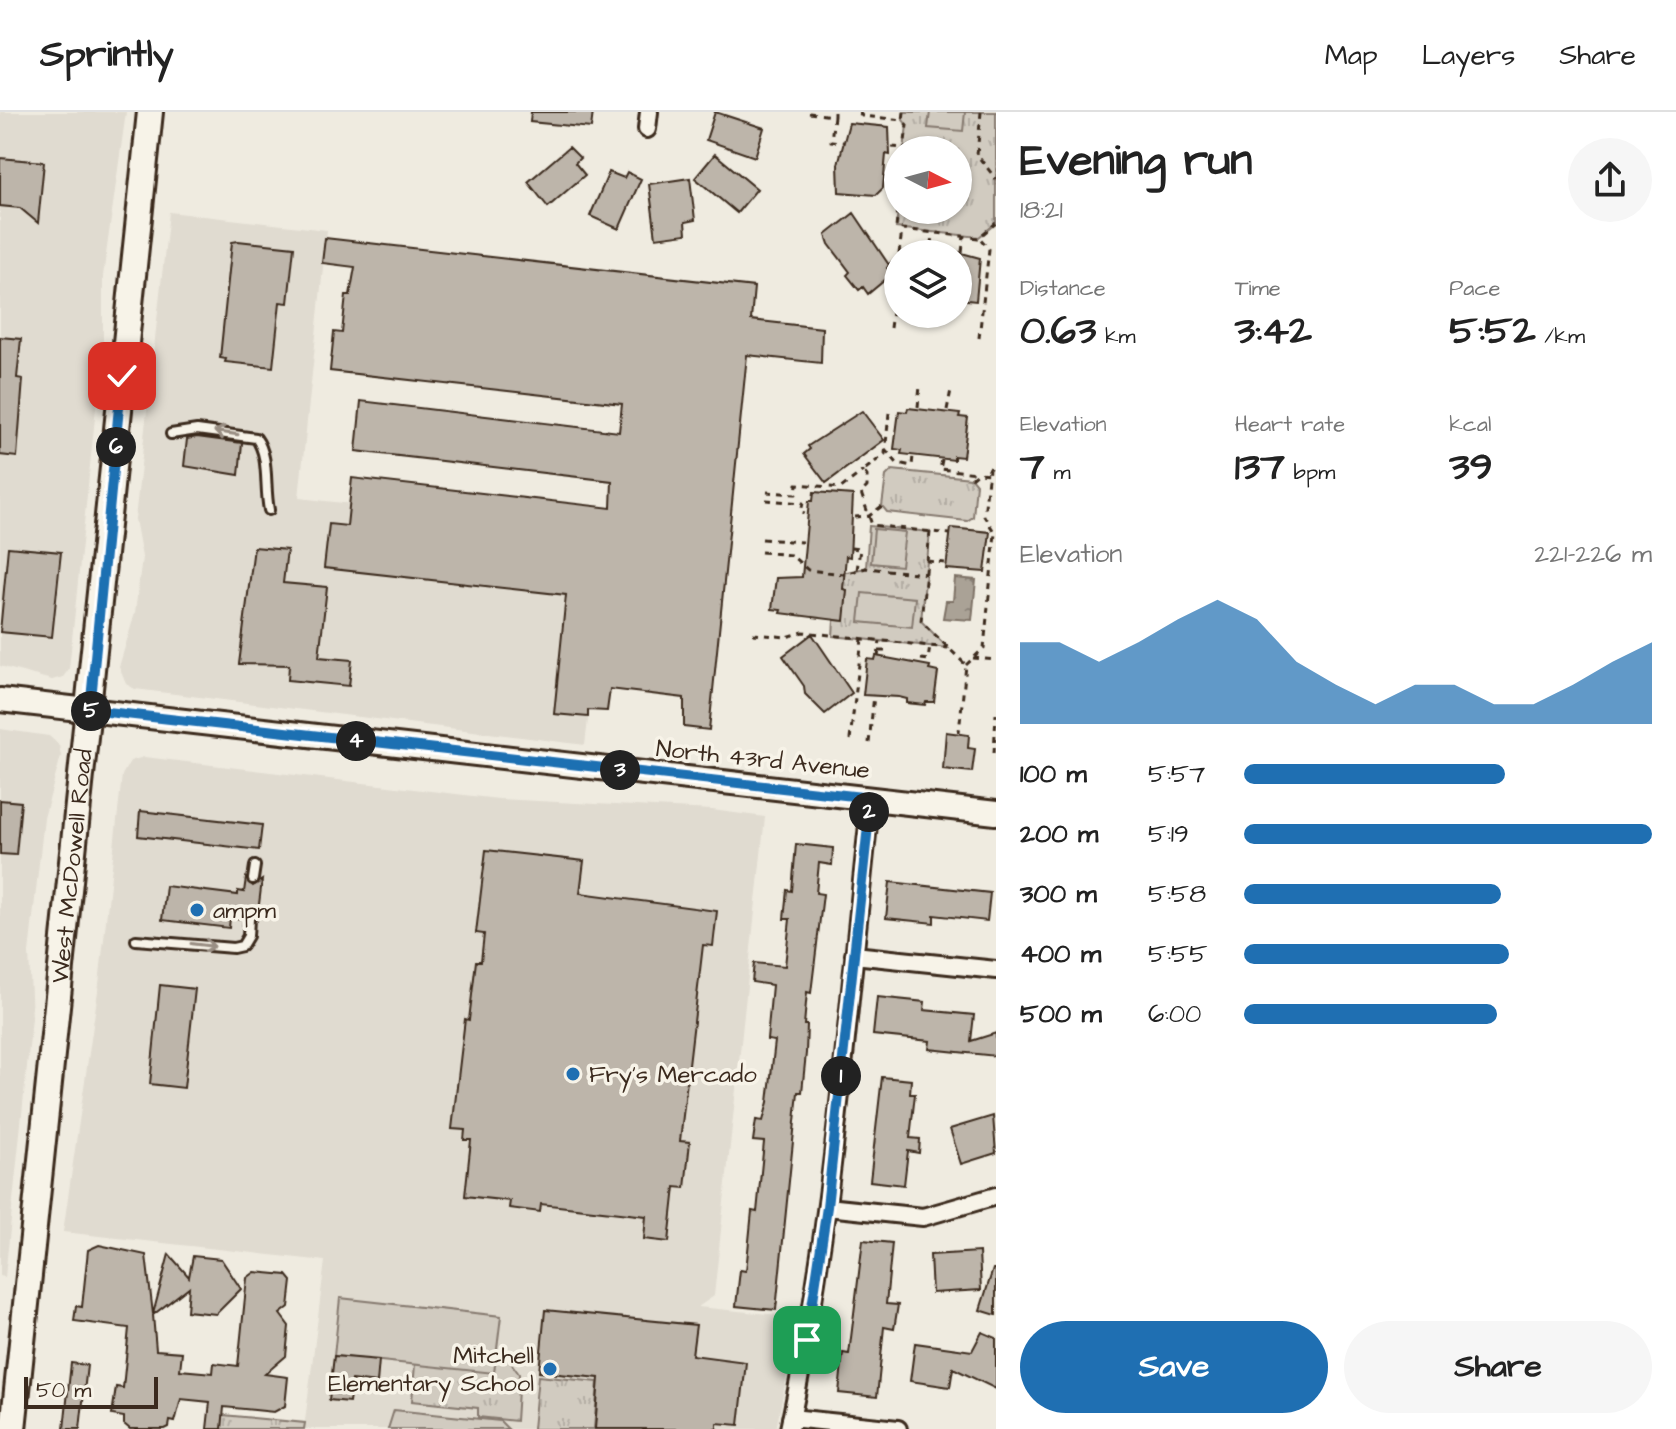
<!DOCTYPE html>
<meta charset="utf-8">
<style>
:root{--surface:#fff;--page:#f6f6f6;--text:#222;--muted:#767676;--line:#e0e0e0;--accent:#1f6fb2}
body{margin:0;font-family:"Architects Daughter",sans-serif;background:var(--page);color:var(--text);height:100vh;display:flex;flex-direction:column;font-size:30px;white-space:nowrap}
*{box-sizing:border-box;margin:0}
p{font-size:26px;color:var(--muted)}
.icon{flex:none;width:44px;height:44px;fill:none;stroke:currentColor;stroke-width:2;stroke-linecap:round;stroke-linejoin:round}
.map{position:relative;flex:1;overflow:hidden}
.details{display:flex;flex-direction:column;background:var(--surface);width:680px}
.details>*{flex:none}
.needle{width:52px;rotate:96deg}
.controls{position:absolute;left:884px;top:24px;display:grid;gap:16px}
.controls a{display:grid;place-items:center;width:88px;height:88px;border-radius:50%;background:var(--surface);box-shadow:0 2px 6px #0004;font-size:40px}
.scale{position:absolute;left:24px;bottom:20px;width:134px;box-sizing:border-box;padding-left:8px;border:4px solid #3b2a1e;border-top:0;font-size:22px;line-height:28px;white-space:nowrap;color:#3b2a1e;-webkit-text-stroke:6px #f7f3e8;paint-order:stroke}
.pin{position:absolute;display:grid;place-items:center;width:68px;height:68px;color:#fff;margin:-34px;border-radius:16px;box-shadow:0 4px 12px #0006}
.km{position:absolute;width:40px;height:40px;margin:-20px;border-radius:50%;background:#222;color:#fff;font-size:22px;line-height:40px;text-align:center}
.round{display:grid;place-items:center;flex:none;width:84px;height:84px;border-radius:42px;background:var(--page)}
.overview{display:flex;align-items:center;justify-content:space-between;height:136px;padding:0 24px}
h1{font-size:44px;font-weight:700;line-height:60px}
.metrics{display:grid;grid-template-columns:repeat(3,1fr);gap:12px;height:136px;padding:8px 24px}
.metrics div{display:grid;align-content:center}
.metrics b{font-size:40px;font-weight:700}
.metrics small{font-size:22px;font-weight:400}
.metrics p{font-size:22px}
.chart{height:224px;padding:16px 24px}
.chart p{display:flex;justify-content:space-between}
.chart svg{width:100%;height:144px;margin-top:8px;fill:var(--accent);opacity:.7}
.button{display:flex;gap:16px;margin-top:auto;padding:16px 24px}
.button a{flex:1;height:92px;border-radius:48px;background:var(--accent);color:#fff;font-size:32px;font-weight:700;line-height:92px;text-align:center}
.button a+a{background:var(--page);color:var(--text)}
ul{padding:0 24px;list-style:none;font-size:26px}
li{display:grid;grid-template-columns:128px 96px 1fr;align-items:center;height:60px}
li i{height:20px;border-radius:10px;background:var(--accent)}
header{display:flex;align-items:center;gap:48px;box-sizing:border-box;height:112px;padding:0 40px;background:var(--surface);border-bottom:2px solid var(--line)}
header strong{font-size:38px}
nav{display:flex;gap:44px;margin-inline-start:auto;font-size:28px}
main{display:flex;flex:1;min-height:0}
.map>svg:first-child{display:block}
</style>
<header>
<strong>Sprintly</strong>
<nav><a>Map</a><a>Layers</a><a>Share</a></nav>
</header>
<main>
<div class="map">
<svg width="996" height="1317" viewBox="0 0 996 1317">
<defs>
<pattern id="park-tufts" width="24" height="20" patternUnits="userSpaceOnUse" patternTransform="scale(2)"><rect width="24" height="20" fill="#d1cbc0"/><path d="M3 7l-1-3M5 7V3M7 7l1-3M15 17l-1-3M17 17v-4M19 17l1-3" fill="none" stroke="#b4aea5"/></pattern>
<pattern id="water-ripples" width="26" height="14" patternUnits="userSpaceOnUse" patternTransform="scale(2)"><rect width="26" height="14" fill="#aaa296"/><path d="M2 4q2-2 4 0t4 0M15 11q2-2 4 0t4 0" fill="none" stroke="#8c847a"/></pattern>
</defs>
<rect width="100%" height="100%" fill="#efebe0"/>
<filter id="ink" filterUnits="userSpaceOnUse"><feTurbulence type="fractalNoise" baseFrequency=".0125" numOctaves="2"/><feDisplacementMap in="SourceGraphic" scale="16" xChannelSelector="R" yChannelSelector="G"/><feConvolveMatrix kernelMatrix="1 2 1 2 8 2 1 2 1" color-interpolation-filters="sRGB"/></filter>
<g filter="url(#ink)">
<path fill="#e0dbd0" d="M0,0H126L103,164V228L69,557L63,565L52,568L0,554Z
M169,100L327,118L299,386L610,421L585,633L135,577L126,572L119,555L135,501L142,445L135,407Z
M0,617L49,624L59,633L61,644L44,706L29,841L32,906L5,1165L0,1164Z
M144,645L498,687L712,698L765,705L714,1184L698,1195L799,1205L776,1317H304L325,1149L63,1120L99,872L122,663L130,649Z"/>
<path fill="url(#park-tufts)" stroke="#867a6f" stroke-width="2" d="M904,0H996V111L979,125L896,116L898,97L958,98V38H904L907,13L903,8Z
M892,358L971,366L976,372L973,405L967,409L887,400L882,394L886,364Z
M869,414L930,420L921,509L948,536L833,524L834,508L843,509L847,478L839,477L841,461L866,456Z
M496,1242L506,1244L519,1262L516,1309L478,1305V1296L412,1289L415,1252Z
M538,1264L598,1270L594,1317H533Z
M223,1303L305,1311L304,1317H222Z"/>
<path fill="#d1cbc0" stroke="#867a6f" stroke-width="2" d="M930,0H965L963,19L928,16Z
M874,417L905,420L901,454L871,451Z
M862,481L915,486L912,515L859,510Z
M340,1186L501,1204L494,1261L334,1244Z
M394,1298L500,1309L508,1317H388Z"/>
<path fill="url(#water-ripples)" stroke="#7e7266" stroke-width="2" d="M955,466L976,468L972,508L943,506L946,489H953Z"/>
<path fill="#bdb5aa" stroke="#3b2a1e" stroke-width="2" d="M531,0H593L591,16L530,10Z
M715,0L764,16L755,45L706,28Z
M849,11L889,15L890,43L886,42L883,76L876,83L839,80L838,52Z
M569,35L580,46L575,51L585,63L548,95L528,70Z
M715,42L757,77L737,101L695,66Z
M0,46L44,50L38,111L20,96L0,94Z
M609,60L624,66L627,60L641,67L619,117L590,104Z
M690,66L695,108L685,110L686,122L656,126L649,72Z
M854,101L889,153L887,156L892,162L868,182L863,175L859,178L847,163L850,160L829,132L826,123Z
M325,126L754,175L751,208L822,216L821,251L747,243L709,618L684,615V586L610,577L607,599L588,598V605L554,602L566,483L324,456L329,412L347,414L352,366L611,396L612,369L356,339L361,289L619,320L622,292L330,259L334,220L342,221L346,183H350L355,155L322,151Z
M238,129L294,135L288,191L280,190L273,255L225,250L226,247L220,246L232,130Z
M958,140L980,146L976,189L958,187Z
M0,225L21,227L17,266L23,267L17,345L0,343Z
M908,296L960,302L959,305L968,306L963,345L954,344V348L901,342L902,338L894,337L899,299L907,300Z
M862,299L884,328L826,371L804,342L810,337L808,334Z
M197,325L242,331L239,363L184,354L187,327Z
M814,380L853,383L850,445L846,444L843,477L847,478L844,509L780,501L781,498L772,497L776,466L802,465L809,389H813Z
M951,416L990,420L985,460L946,457Z
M8,435L61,440L52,525L0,520Z
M254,435L287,438L283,471L327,475L319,545L352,548L349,574L288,568L289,553L239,552Z
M812,522L852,581L825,602L805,582L804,574L783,544Z
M876,544L930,554L929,558L938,560L934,590H926L925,593L907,591V587L899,585L863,583L867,547L875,548Z
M946,620L969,623L968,636L975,637L972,660L943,657Z
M0,688L21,690L16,743L0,742Z
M140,699L262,713L259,738L138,724Z
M796,732L833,736L832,753L819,751L816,781L823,782L811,881L807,880L804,913H807L806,941L802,980H798L776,1198L736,1194L740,1158L746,1159L752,1099L757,1100L764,1030L753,1029L756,1008L763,1009L768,990L775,929L767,928L772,873L752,870L754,851L785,854L790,807H784L787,778L792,779Z
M486,738L584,749L580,781L717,799L713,834L703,833L680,1029L690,1030L685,1076L675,1075L669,1130L644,1127L646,1104L541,1092L540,1100L509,1096L510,1089L465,1084L471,1028H464L465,1018L452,1017L465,907L469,908L476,849H481L484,822L476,821Z
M246,766L253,774L262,768L257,808L249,800L242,807L230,805L229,816L162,808L166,774L238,783V779L244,780Z
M890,770L990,781L987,809L934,803V811L886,806Z
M160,873L195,877L184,976L150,972Z
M877,885L925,890L924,898L974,903L971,929L996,921V944L929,937L930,929L873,923Z
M882,965L911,968L910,982H915L910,1026L920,1027L919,1041L908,1039L904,1073L870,1069Z
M993,1004L996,1041L961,1052L950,1017Z
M863,1128L892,1131L886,1192L898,1193L894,1217L884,1215L877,1285L839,1281L843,1241L849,1242Z
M99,1133L146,1143L153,1202L169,1142L189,1165L193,1144L221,1147L241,1177L216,1202L187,1199L189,1175L153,1203L156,1238L182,1240L180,1258L213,1261L214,1251L238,1254L247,1166L255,1160L287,1163L292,1169L289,1195L280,1202L289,1214L286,1244L265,1262L288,1265L285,1294L274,1300L224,1295L222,1317H207L210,1290L181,1287L175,1310L170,1309L169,1315L165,1317H130L124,1312V1305L112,1303L116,1275L123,1276L129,1216L74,1209L76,1194L82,1195L88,1138Z
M979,1140L981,1178L932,1181L930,1143Z
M993,1157H996V1203L980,1198Z
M545,1198L696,1213L692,1243L746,1250L739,1313L717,1311V1317H595L599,1266L539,1260Z
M982,1220L996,1226V1277L953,1256L950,1275L910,1269L915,1231L972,1239Z
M334,1244L379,1248L377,1271L352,1268L349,1290L329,1288Z
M71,1251L87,1253L80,1317H64Z"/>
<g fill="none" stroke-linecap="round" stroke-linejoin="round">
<defs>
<path id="service" d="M171,322L197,318L256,326C270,345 264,374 269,398
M253,767L255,754
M136,828L233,836L242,834L248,824L249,807"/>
<path id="minor" d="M647,17L649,0
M854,843L996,858
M827,1095L923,1105L996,1084
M791,1306L898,1317
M789,1317C834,1109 847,896 871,686"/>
<path id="secondary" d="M0,588L996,701"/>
<g id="primary">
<path id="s1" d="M13,1317L150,0"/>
</g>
</defs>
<use href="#service" stroke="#3b2a1e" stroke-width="14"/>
<use href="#minor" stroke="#3b2a1e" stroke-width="22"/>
<use href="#secondary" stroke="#3b2a1e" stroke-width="28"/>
<use href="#primary" stroke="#3b2a1e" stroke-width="30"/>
<path stroke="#3b2a1e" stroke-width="3" stroke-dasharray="6 6" stroke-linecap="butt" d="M859,0L862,4L903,8
M904,0L903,8L907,13L904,38
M981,0L977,43L996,67
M809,1L834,4V0
M834,4L831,29L843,30
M892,35L905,36
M886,66L898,67
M898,97L896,116L902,117L978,126L996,111
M932,133L933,121
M962,140L964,124
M899,142L902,118
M889,153L898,144
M890,216L898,154
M979,226L989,137L979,125
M918,295L920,274
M947,298L951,278
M889,301L885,342L863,359L867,364V375L861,381L872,413L950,422
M885,337L897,351L912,354L913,344
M942,348L940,357L977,361
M971,366L977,361L989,362
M767,380L796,382L797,372L841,376L863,359
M766,388L803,391L801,400L805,401
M855,405L869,404L882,394
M930,420L921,509L966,553L959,620
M762,427L802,430
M851,436L860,437L857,458
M761,440L791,443L808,458L844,462L866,456L926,462
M927,449L946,451
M753,522L787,525L803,520L948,536
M879,539H886V544
M878,545L880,529
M973,546L996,548
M921,547L928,548L930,534
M966,553L984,536L995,421L984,404L989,357L996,351
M850,628L862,527
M869,631L874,583
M994,641L996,602"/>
<use href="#service" stroke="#f7f3e8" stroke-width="8"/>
<use href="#minor" stroke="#f7f3e8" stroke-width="16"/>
<use href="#secondary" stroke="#f7f3e8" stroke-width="22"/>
<use href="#primary" stroke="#f7f3e8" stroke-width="24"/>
</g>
<defs><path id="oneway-shaft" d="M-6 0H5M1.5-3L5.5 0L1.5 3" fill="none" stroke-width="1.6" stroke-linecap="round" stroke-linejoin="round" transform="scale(2)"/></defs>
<g stroke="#998e83">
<use href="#oneway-shaft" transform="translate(226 321) rotate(-172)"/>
<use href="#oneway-shaft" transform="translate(203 833) rotate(7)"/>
</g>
</g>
<g fill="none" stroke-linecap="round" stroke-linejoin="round" filter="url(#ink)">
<defs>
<path id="route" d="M122,264L90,598L871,686L827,1095L807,1228"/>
</defs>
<use href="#route" stroke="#fff" stroke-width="16"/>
<use href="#route" stroke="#1f6fb2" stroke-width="10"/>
</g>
<g fill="#1f6fb2" stroke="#f7f3e8" stroke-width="3">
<circle cx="197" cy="798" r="8"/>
<circle cx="573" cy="962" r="8"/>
<circle cx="550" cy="1257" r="8"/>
</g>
<g text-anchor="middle" stroke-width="7" stroke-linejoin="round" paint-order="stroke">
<g font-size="24" fill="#3b2a1e" stroke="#f7f3e8">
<text transform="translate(763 647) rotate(6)" y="8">North 43rd Avenue</text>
<text dy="8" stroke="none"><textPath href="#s1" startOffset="566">West McDowell Road</textPath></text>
</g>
<g font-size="24" fill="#3b2a1e" stroke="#f7f3e8" text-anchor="start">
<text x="213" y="806">ampm</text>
<text x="589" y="970">Fry's Mercado</text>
<text x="534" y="1251" text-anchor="end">Mitchell<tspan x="534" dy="28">Elementary School</tspan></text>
</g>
</g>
</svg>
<div class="controls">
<a><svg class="needle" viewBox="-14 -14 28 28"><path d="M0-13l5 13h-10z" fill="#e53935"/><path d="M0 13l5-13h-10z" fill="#767676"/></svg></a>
<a><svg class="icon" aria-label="layers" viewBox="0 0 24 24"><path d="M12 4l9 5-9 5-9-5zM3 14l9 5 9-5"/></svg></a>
</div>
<div class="scale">50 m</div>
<div class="pin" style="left:807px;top:1228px;background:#1e9e55"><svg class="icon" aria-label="arrive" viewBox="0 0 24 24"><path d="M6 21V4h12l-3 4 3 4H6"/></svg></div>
<div class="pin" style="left:122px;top:264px;background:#d93025"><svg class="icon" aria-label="check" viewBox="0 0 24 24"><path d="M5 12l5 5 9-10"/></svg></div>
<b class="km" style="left:841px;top:964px">1</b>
<b class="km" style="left:869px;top:700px">2</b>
<b class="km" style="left:620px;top:658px">3</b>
<b class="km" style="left:356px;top:629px">4</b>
<b class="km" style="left:91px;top:599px">5</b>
<b class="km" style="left:116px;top:335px">6</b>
</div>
<section class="details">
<div class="overview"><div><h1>Evening run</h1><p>18:21</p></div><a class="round"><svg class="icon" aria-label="share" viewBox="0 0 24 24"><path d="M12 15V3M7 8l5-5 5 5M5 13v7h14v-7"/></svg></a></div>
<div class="metrics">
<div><p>Distance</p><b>0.63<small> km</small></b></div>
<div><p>Time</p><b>3:42</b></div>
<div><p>Pace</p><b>5:52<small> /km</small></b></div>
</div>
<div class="metrics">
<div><p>Elevation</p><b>7<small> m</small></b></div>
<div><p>Heart rate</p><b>137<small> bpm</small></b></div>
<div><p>kcal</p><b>39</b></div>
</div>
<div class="chart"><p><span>Elevation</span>221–226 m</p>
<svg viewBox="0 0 160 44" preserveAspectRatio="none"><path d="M0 44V19L10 19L20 25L30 19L40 12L50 6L60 12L70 25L80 32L90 38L100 32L110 32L120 38L130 38L140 32L150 25L160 19V44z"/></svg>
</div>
<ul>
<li><b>100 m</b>5:57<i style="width:64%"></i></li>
<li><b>200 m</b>5:19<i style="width:100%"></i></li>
<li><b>300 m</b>5:58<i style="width:63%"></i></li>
<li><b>400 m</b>5:55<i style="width:65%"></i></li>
<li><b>500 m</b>6:00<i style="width:62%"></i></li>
</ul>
<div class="button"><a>Save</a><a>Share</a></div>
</section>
</main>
